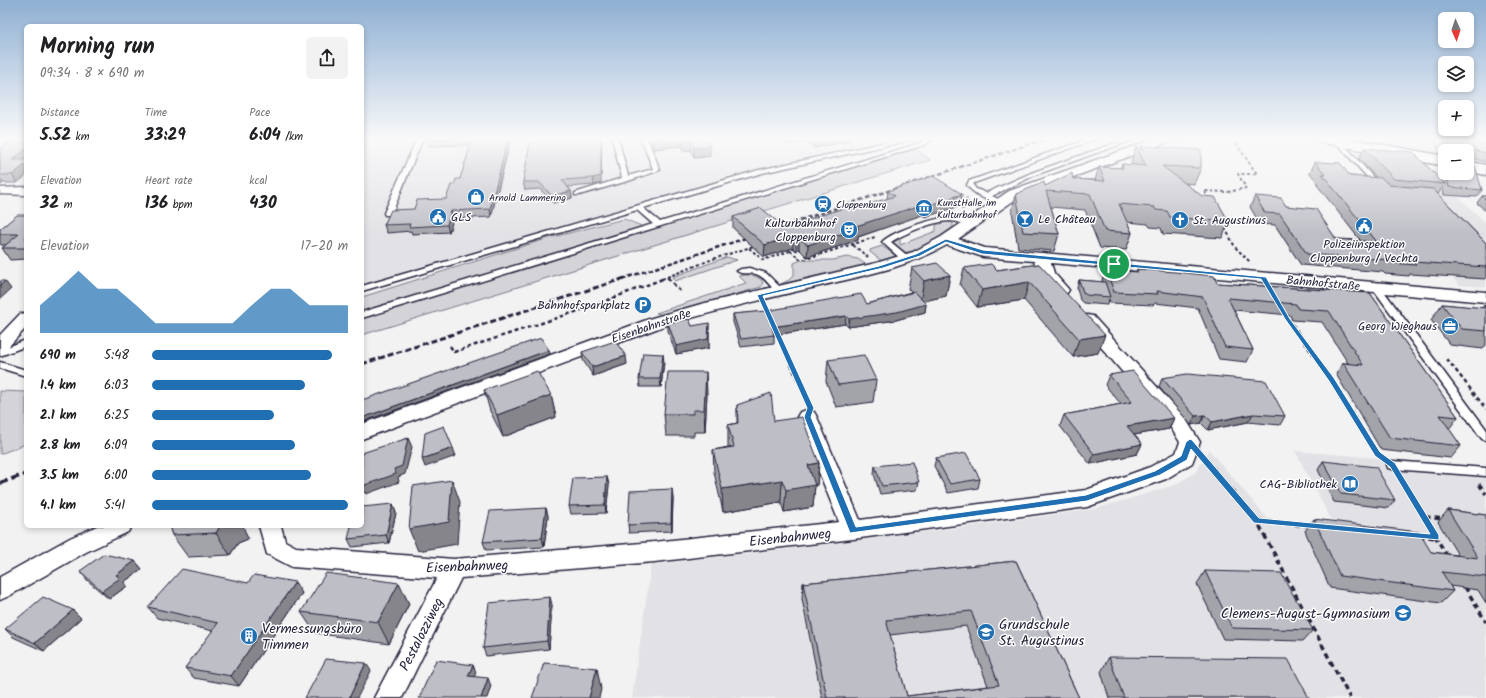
<!DOCTYPE html>
<meta charset="utf-8">
<style>
:root{--surface:#fff;--page:#f2f2f2;--text:#202124;--muted:#757577;--accent:#1f6fb2}
body{margin:0;font-family:Kalam,sans-serif;background:var(--page);color:var(--text);height:100vh;display:flex;flex-direction:column;font-size:15px;white-space:nowrap}
*{box-sizing:border-box;margin:0}
p{font-size:13px;color:var(--muted)}
.icon{flex:none;width:22px;height:22px;fill:none;stroke:currentColor;stroke-width:2;stroke-linecap:round;stroke-linejoin:round}
.map{position:relative;flex:1;overflow:hidden}
.details{position:absolute;left:24px;top:24px;width:340px;height:504px;display:flex;flex-direction:column;background:var(--surface);border-radius:6px;box-shadow:0 2px 6px #0003}
.details>*{flex:none}
.needle{width:26px;rotate:177deg}
.tools{position:absolute;left:1438px;top:12px;display:grid;gap:8px}
.tools a{display:grid;place-items:center;width:36px;height:36px;border-radius:6px;background:var(--surface);box-shadow:0 2px 6px #0003;font-size:20px}
.pin{position:absolute;display:grid;place-items:center;width:34px;height:34px;color:#fff;margin:-17px;border:2px solid #fff;border-radius:50%;box-shadow:0 1px 4px #0007}
.round{display:grid;place-items:center;flex:none;width:42px;height:42px;border-radius:6px;background:var(--page)}
.head{display:flex;align-items:center;justify-content:space-between;height:68px;padding:0 16px}
h1{font-size:22px;font-weight:800;line-height:30px}
.stats{display:grid;grid-template-columns:repeat(3,1fr);gap:6px;height:68px;padding:4px 16px}
.stats div{display:grid;align-content:center}
.stats b{font-size:17px;font-weight:800}
.stats small{font-size:11px;font-weight:400}
.stats p{font-size:11px}
.chart{height:112px;padding:8px 16px}
.chart p{display:flex;justify-content:space-between}
.chart svg{width:100%;height:72px;margin-top:4px;fill:var(--accent);opacity:.7}
ul{padding:0 16px;list-style:none;font-size:13px}
li{display:grid;grid-template-columns:64px 48px 1fr;align-items:center;height:30px}
li i{height:10px;border-radius:5px;background:var(--accent)}
.map>svg:first-child{display:block}
</style>
<div class="map">
<svg width="1486" height="698" viewBox="0 0 1486 698">
<rect width="100%" height="100%" fill="#f2f2f3"/>
<filter id="ink" filterUnits="userSpaceOnUse"><feTurbulence type="fractalNoise" baseFrequency=".025" numOctaves="2"/><feDisplacementMap in="SourceGraphic" scale="8" xChannelSelector="R" yChannelSelector="G"/><feConvolveMatrix kernelMatrix="1 2 1 2 8 2 1 2 1" color-interpolation-filters="sRGB"/></filter>
<g filter="url(#ink)">
<path fill="#e2e2e6" d="M362,138H901L755,171L362,289Z
M1328,138H1486L1477,150L1476,164L1467,162V151H1445V158L1432,153L1420,160L1486,223V287L1459,285L1335,144Z
M1209,450L1268,519L1333,523L1295,451L1486,467V698H632L651,565L956,528L1095,509L1175,485L1196,472Z"/>
<path fill="#d3d3d8" stroke="#7a7a8a" d="M916,149L930,160L362,335V297L549,238L624,219L649,229Z
M946,222L953,223V227C940,237 920,255 902,252L892,243L900,239V245L936,231V225Z
M882,246L895,255V258L883,262L870,252V250Z
M727,257L737,260L675,281L672,277Z
M847,257L858,259L868,266L786,285L781,284L789,280L794,275V263L801,260H833Z
M745,275C753,275 759,276 763,283L761,287L663,315L656,313L746,283L739,276Z
M0,391L26,392V444L0,454Z"/>
<g fill="none" stroke-linecap="round" stroke-linejoin="round">
<defs>
<path id="lane" d="M417,138H423L392,213L391,215H385L384,213Z
M612,138H618L628,176L653,169L641,138H647L660,170L628,181L579,195H575V193L622,178Z
M905,138H914L911,140L762,173L643,208L660,222L920,143L928,138H935L924,145L362,318V312L653,224L637,210L362,291V286L759,170Z
M1091,138H1099L974,183L973,185L976,189L986,193L1031,173L1130,138H1138L1035,175L992,196L1002,201V203C993,205 972,193 967,185L969,181Z
M1141,138H1148L1158,142L1155,144Z
M1335,139H1339L1381,186V188H1377L1335,141Z
M950,217L964,219L973,223L969,225C963,224 957,221 950,221C934,221 905,233 891,242L909,257L910,259L909,261H903L882,242C893,231 934,218 950,217Z
M749,268L766,273L782,289L783,291L782,293H776C771,287 765,277 756,274C750,272 742,275 737,271L741,269Z
M1374,286H1380L1486,429V440L1482,439L1374,290L1373,288Z
M26,340V346L0,356V350Z
M0,362L26,370V376L0,368Z
M1392,461L1486,468V476L1392,469L1388,468L1387,465L1388,462Z"/>
<path id="street" d="M1157,138H1173L1171,141L1019,197L958,239L985,248L1486,292V302L1051,263L1054,273L1069,290L1067,293C1049,298 1038,275 1034,261L983,257L947,245C906,268 865,275 820,286C768,298 716,310 664,326L362,439V424L652,318L701,304L876,263L913,252L941,237L1009,191Z
M26,187V195L0,194V188Z
M26,313V328L10,345L6,352L0,354V335L20,314Z
M1087,315L1093,316L1185,418L1200,442L1192,463L1166,479L1087,507L853,539L654,562L461,578L402,698H374L437,578L292,567L267,554L259,526H281L285,541L296,547L454,559L654,542L839,522L797,417L800,412L807,410L814,412L817,417L860,520L1086,490L1150,467L1176,453L1180,442L1171,428L1081,324L1078,320L1081,316Z
M97,526H131L128,532L86,552L9,596L0,600V577L70,538Z"/>
<path id="secondary" d="M1316,138H1346L1445,156V166L1324,143L1319,141Z
M1467,161L1486,165V175L1467,171Z"/>
</defs>
<use href="#lane" stroke="#22223b" stroke-width="3"/>
<use href="#street" stroke="#22223b" stroke-width="3"/>
<use href="#secondary" stroke="#22223b" stroke-width="3"/>
<path stroke="#22223b" stroke-width="2" stroke-dasharray="3 2.5" stroke-linecap="butt" d="M1433,138H1436L1437,147
M1180,141L1188,138
M1209,199L1204,191L1228,192L1246,188L1238,174H1257L1232,138
M961,209L970,206L966,198
M1225,228L1235,247L1250,262
M853,245L868,257
M786,247L800,259H806L875,237
M749,248L763,260L790,251
M667,277L669,279
M662,279L713,259L754,246"/>
<path stroke="#22223b" stroke-width="2.5" stroke-dasharray="4 3" stroke-linecap="butt" d="M668,278L680,291
M1284,313L1331,380L1378,454L1383,458
M776,332L808,402
M450,346L454,352L587,308L665,278
M1447,359L1486,409
M1203,457L1207,461"/>
<path stroke="#22223b" stroke-width="3.5" stroke-dasharray="5.5 4" stroke-linecap="butt" d="M1206,460L1257,521L1350,698
M1401,478L1447,556
M1479,484L1486,494
M1425,517L1444,519
M1257,521L1312,526
M1419,536L1436,538
M1465,587L1486,622"/>
<use href="#lane" fill="#fff" fill-rule="evenodd"/>
<use href="#street" fill="#fff" fill-rule="evenodd"/>
<use href="#secondary" fill="#fff" fill-rule="evenodd"/>
<path stroke="#22223b" stroke-width="2.5" stroke-dasharray="4.5 2.5" stroke-linecap="butt" d="M773,229L1048,138
M622,279L755,235"/>
<path stroke="#22223b" stroke-width="3" stroke-dasharray="6 3" stroke-linecap="butt" d="M362,364L625,278"/>
<path stroke="#22223b" stroke-width="4" stroke-dasharray="8 4" stroke-linecap="butt" d="M0,483L26,474"/>
</g>
<path fill="#a3a3aa" stroke="#22223b" fill-rule="evenodd" d="M429,138H511L491,217L453,219L449,232L412,234L411,231L387,233L384,225L414,209L446,199L454,185L460,179L471,145L429,146L428,140Z
M531,138L601,183L594,185L568,187L571,191L572,198L553,203L540,189L525,190L523,182Z
M649,138H706L710,156L694,158L691,150L683,151L681,146L653,149Z
M783,138H850L849,141L814,148L807,142L787,144Z
M1436,138H1486V162L1471,158L1470,163L1482,190L1477,197L1444,195L1443,187L1438,194L1486,243V279L1410,274L1409,276L1385,274L1383,272L1301,265L1275,225L1260,224L1250,207L1255,196L1286,206L1336,239L1360,240L1317,185L1318,183L1310,173L1315,162L1350,176L1377,178L1359,159L1364,148L1441,180L1439,169L1443,161L1445,162V173H1467V151H1445V139Z
M1136,146L1140,149L1141,146L1201,168L1194,184L1185,183L1229,222L1222,238L1163,234L1161,228L1150,227L1148,224L1127,222L1132,233L1126,250L1100,248L1085,210L1051,207L1059,234L1054,251L1018,248L1012,211L1016,194L1073,179L1095,180L1099,167L1120,168L1122,164L1133,165L1131,162Z
M0,149L17,183H3L0,186Z
M888,191L962,194L960,206L925,217L922,215L858,237V240L807,257L799,249L796,251L793,248L764,257L733,228V217L784,227L857,208L887,199Z
M1482,196H1486V211L1477,203Z
M26,215V259L10,260L2,248L6,245H1L0,243V229Z
M1039,264L1098,353L1073,357L1024,300L977,307L960,285L964,268L997,270Z
M912,268L950,275L946,296L923,301L926,304L925,312L896,320L848,327L845,324L774,335V343L741,347L733,322V314L867,304L911,292L908,289Z
M1106,269L1136,272L1137,269L1217,283L1370,293L1458,417L1449,429L1461,446L1451,458L1381,450L1336,374L1343,363H1348L1322,322L1292,320L1290,315L1234,310L1253,350L1247,362L1219,359L1198,308L1155,303L1153,305L1110,303L1109,299L1107,305L1083,303L1080,300L1077,288L1079,280L1103,282L1102,280Z
M1442,304L1482,308L1484,305L1486,306V345L1483,349L1450,345L1431,320Z
M668,323L692,326L709,331V348L676,354L668,331Z
M582,352L627,364L593,376L583,360Z
M828,360L876,380L873,402L836,407L826,381Z
M664,362L661,387H640L639,379Z
M1109,375L1174,418L1169,429L1134,435L1142,444L1137,454L1090,464L1060,426L1064,415L1121,404L1105,385Z
M1162,378L1285,416L1280,425L1248,422L1208,430L1201,423L1191,425L1159,387Z
M484,390L551,395L556,417L503,437L490,411Z
M707,393L705,432H694V436H666L664,414Z
M737,405L774,421L819,463L817,485H815L813,507L784,512L781,502L723,512L714,472L713,450L728,447V425L737,423Z
M936,458L980,479L978,488L948,493L934,466Z
M1323,461L1395,500L1389,508L1334,502L1318,470Z
M875,466L919,482L917,490L880,494L874,474Z
M607,477L609,485L606,513L571,514L569,506Z
M673,498L672,531L629,533L628,525Z
M393,504L396,513L389,543L352,547L348,539Z
M546,508L548,516L544,547L486,550L483,542Z
M1448,510L1486,515V603L1478,590L1450,586L1453,591L1441,603L1330,588L1305,531L1314,519L1431,552L1458,555L1438,522Z
M169,526L248,539L238,543L230,555L188,557L172,535Z
M135,561L142,569L124,582L127,586L109,599L87,580L80,571Z
M1016,561L1079,698H822L802,599L803,583ZM966,626L988,686L907,696L890,635Z
M1205,571L1313,630L1303,641L1223,639L1197,584Z
M399,583L409,604L389,644L315,633L301,612Z
M302,593L239,686L194,678L185,668L213,631L157,618L148,607Z
M552,605L549,649L486,656L483,648Z
M81,618L44,651L13,637L5,629Z
M1109,657L1309,698H1109L1101,672Z"/>
<path fill="#85858b" stroke="#22223b" d="M508,138H511L491,217L490,209Z
M601,138H602L601,183L594,185L593,178Z
M665,138H681V146L653,149L652,139Z
M807,138V142L787,144V140Z
M850,138L849,141L814,148V145Z
M691,140V150L683,151V141Z
M710,146V156L694,158V148Z
M26,149V161L12,160Z
M26,164V176L17,183L12,175Z
M0,178L3,183L0,186Z
M571,191L572,198L553,203L552,196Z
M962,194L960,206L925,217L927,206Z
M924,204L922,215L858,237V240L807,257L808,245L856,226Z
M451,211L453,219L449,232L447,225Z
M793,236V248L764,257L765,245Z
M799,238V249L796,251V239Z
M950,275L946,296L920,302L924,281Z
M5,281L11,289L0,299V286Z
M1029,282L1024,300L977,307L982,290Z
M926,304L925,312L896,320L848,327L849,319Z
M846,316L845,324L774,335L772,327Z
M709,323V348L676,354V346Z
M1105,335L1098,353L1073,357L1079,339Z
M549,350L550,354L362,422V418Z
M663,354L664,362L661,387L660,379Z
M626,356L627,364L593,376L592,367Z
M706,372L707,393L705,432L704,410Z
M551,395L556,417L503,437L497,415Z
M1253,414L1248,422L1208,430L1212,422Z
M1205,415L1201,423L1191,425L1195,416Z
M1174,418L1169,429L1122,437L1127,426Z
M408,438L412,447L405,474L398,477L399,482L366,494L365,492L362,493V483L394,469Z
M1142,444L1137,454L1090,464L1094,454Z
M453,448L456,456L425,467L422,459Z
M819,463L817,485H815L813,507L784,512L786,490L808,465Z
M607,477L609,485L606,513L605,505Z
M452,480L460,502L457,544L418,551L409,529Z
M782,480L781,502L723,512L722,489Z
M672,489L673,498L672,531L671,523Z
M393,504L396,513L389,543L386,535Z
M546,508L548,516L544,547L542,538Z
M220,526H243L248,539L238,543L230,555L216,533Z
M135,561L142,569L124,582L127,586L109,599L102,591L116,575Z
M295,582L302,593L239,686L231,676Z
M399,583L409,604L389,644L378,622Z
M550,597L552,605L549,649L547,641Z
M73,610L81,618L44,651L35,643Z
M366,663L371,671L357,698H349Z
M473,665L476,672L472,684L468,676Z
M597,668L601,689L599,698H589Z
M488,678L491,686L487,698H481Z"/>
<path fill="#bebec6" stroke="#22223b" fill-rule="evenodd" d="M15,138H26V149L12,160H26V164L12,175H0V149Z
M429,138H508L490,209L451,211L447,225L409,227L410,224L384,225L391,210L414,209L417,200L446,199L451,185H454L456,179H460L473,138L428,140Z
M531,138H601V176L593,178L562,180L571,191L552,196L539,182H523Z
M652,138H665L652,139Z
M682,138H706L710,146L694,148L691,140L683,141Z
M785,138H849L814,145L807,138L787,140Z
M1449,138H1486V153L1471,150L1470,163L1475,166L1482,190L1449,187L1446,173H1467V151H1451Z
M1136,146L1143,151L1141,146L1201,150V168L1162,166L1202,196L1215,197L1229,222L1170,217L1167,211L1156,210L1154,207L1119,204L1132,233L1105,231L1090,194L1046,191L1059,234L1023,232L1016,194L1044,182L1045,186L1072,173L1073,179L1105,181L1099,167L1123,168L1122,164L1146,166Z
M1364,148L1413,152L1445,184L1394,179Z
M1443,161L1445,162V168Z
M1315,162L1340,163L1350,176L1382,178L1389,185L1433,189L1486,243V267L1414,262L1416,265L1392,263L1390,260L1307,254L1280,214L1265,213L1255,196L1281,198L1286,206L1316,209L1336,239L1377,242L1322,174L1326,175Z
M933,176L962,194L927,206L924,204L856,226L859,228L808,245L799,238L796,239L793,236L765,245L733,217L761,208L784,227L853,205L857,208L895,196L888,191Z
M1482,196H1486V200Z
M17,215H26V248H2L19,234H0V229Z
M937,263L950,275L924,281L912,268Z
M991,264L997,270L1039,264L1105,335L1079,339L1029,282L982,290L964,268Z
M1106,269L1138,272L1137,269L1187,273L1214,276L1217,283L1370,293L1458,417L1440,415L1461,446L1390,438L1343,363L1363,365L1329,311L1298,309L1296,304L1228,298L1253,350L1225,347L1203,297L1157,291L1158,294L1114,292Z
M1079,280L1105,282L1110,297L1086,295L1083,292Z
M0,281H5L0,286Z
M914,292L926,304L897,312L849,319L846,316L772,327L774,335L741,339L733,314L766,311L861,294L867,304Z
M1442,304L1486,308L1484,305L1486,306V331L1462,329Z
M689,319L692,326L709,323L708,339L676,346L668,323Z
M541,338L549,350L362,418V400Z
M615,341L626,356L592,367L582,352Z
M643,353L663,354L660,379H639Z
M864,355L876,380L838,385L828,360Z
M537,371L551,395L497,415L484,390Z
M1133,371L1174,418L1127,426L1142,444L1094,454L1064,415L1132,402L1109,375Z
M668,372H706L704,410H693V414H664Z
M1187,374L1266,381L1285,416L1253,414L1212,422L1205,415L1195,416L1162,378Z
M771,393L774,421L802,417L819,463L808,465L815,485L786,490L782,480L722,489L713,450L734,447L728,425L738,423L737,405Z
M444,426L453,448L422,459L425,433Z
M408,438L402,466L394,469L396,474L362,486L363,483H362V453Z
M966,453L980,479L950,484L936,458Z
M1323,461L1376,467L1395,500L1341,494Z
M912,462L919,482L882,486L875,466Z
M607,477L605,505L569,506L573,478Z
M452,480L449,522L409,529L413,486Z
M672,489L671,523L628,525L630,491Z
M393,504L386,535L348,539L351,526H362V507Z
M546,508L542,538L483,542L490,511Z
M1448,510L1486,515V577L1442,572L1453,591L1340,576L1314,519L1419,532L1431,552L1478,558Z
M169,526H220L216,533L172,535Z
M104,554L135,561L116,575L120,578L102,591L80,571Z
M1016,561L1079,698H827L803,583ZM971,611L999,685L907,696L886,620Z
M182,569L248,583L254,575L295,582L231,676L185,668L218,623L148,607Z
M1205,571L1281,573L1313,630L1232,628Z
M326,573L399,583L378,622L301,612Z
M43,597L73,610L35,643L5,629Z
M550,597L547,641L483,648L489,603Z
M1109,657L1288,659L1309,698H1124Z
M326,659L366,663L349,698H305Z
M436,660L473,665L468,676L488,678L481,698H419Z
M544,663L597,668L589,698H532Z"/>
</g>
<linearGradient id="sky" x2="0" y2="1"><stop stop-color="#8eafd2"/><stop offset="0.59" stop-color="#f9f9fa"/><stop offset="1" stop-color="#f9f9fa" stop-opacity="0"/></linearGradient>
<rect width="1486" height="235" fill="url(#sky)"/>
<path fill="#1f6fb2" stroke="#fff" fill-rule="evenodd" d="M946,239L983,250L1266,277L1290,319L1334,378L1380,452L1395,463L1439,535V540L1254,523L1191,449L1187,460L1160,475L1087,501L850,533L804,417L807,408L757,295L879,266L916,254ZM946,242L982,254L1261,279L1285,319L1329,381L1375,456L1390,467L1430,534L1259,518L1192,440L1190,439L1186,442L1181,456L1155,471L1086,495L856,527L811,417L814,408L763,296L883,268L920,256Z"/>
<defs>
<symbol id="shop-disc" viewBox="-11 -11 22 22"><circle r="9.5" fill="#1f6fb2" stroke="#fff"/><path d="M-5-2.5h2.3a2.7 3.5 0 0 1 5.4 0H5L5.5 6h-11ZM-1.5-2.5h3a1.5 2.3 0 0 0-3 0Z" fill="#fff"/></symbol>
<symbol id="station-disc" viewBox="-11 -11 22 22"><circle r="9.5" fill="#1f6fb2" stroke="#fff"/><path d="M-3-6H3Q5-6 5-4V2Q5 4 3 4L4.5 6H3L1.5 4h-3L-3 6H-4.5L-3 4Q-5 4-5 2V-4Q-5-6-3-6ZM-3.5-4v3h7v-3ZM-3.5 1v1.5H-2V1ZM2 1v1.5H3.5V1Z" fill="#fff"/></symbol>
<symbol id="museum-disc" viewBox="-11 -11 22 22"><circle r="9.5" fill="#1f6fb2" stroke="#fff"/><path d="M0-6L6-3V-2H-6V-3ZM-5-1h2V3h-2ZM-1-1h2V3h-2ZM3-1h2V3H3ZM-6 4H6V6H-6Z" fill="#fff"/></symbol>
<symbol id="civic-disc" viewBox="-11 -11 22 22"><circle r="9.5" fill="#1f6fb2" stroke="#fff"/><path d="M-.6-6.5H3V-4.5H.6V-3L4-1V1h2V6H-6V1h2V-1L-.6-3ZM-1.2 2.5V6h2.4V2.5Z" fill="#fff"/></symbol>
<symbol id="bar-disc" viewBox="-11 -11 22 22"><circle r="9.5" fill="#1f6fb2" stroke="#fff"/><path d="M-6-5H6L.8 .8V4.5H3.5V6h-7V4.5H-.8V.8Z" fill="#fff"/></symbol>
<symbol id="church-disc" viewBox="-11 -11 22 22"><circle r="9.5" fill="#1f6fb2" stroke="#fff"/><path d="M-1.2-6h2.4v3.5h3.3v2.4h-3.3V6h-2.4V-.1h-3.3v-2.4h3.3Z" fill="#fff"/></symbol>
<symbol id="theatre-disc" viewBox="-11 -11 22 22"><circle r="9.5" fill="#1f6fb2" stroke="#fff"/><path d="M-5-5.5Q0-4 5-5.5V0Q5 5 0 6Q-5 5-5 0ZM-3.3-2.5H-1v1.5H-3.3ZM1-2.5H3.3v1.5H1ZM-2.8 1Q0 5.5 2.8 1Z" fill="#fff"/></symbol>
<symbol id="parking-disc" viewBox="-11 -11 22 22"><circle r="9.5" fill="#1f6fb2" stroke="#fff"/><path d="M-3.5-5.5H1a3.5 3.5 0 0 1 0 7H-1V5.5H-3.5ZM-1-3.4V-.6H.8a1.4 1.4 0 0 0 0-2.8Z" fill="#fff"/></symbol>
<symbol id="office-disc" viewBox="-11 -11 22 22"><circle r="9.5" fill="#1f6fb2" stroke="#fff"/><path d="M-6-3h4V-5.5h4V-3h4V5H-6ZM-1-4.5V-3h2v-1.5ZM-6 0V1H6V0Z" fill="#fff"/></symbol>
<symbol id="library-disc" viewBox="-11 -11 22 22"><circle r="9.5" fill="#1f6fb2" stroke="#fff"/><path d="M-6-4Q-3-5.5-.7-3.5V5Q-3 3-6 4ZM6-4Q3-5.5 .7-3.5V5Q3 3 6 4Z" fill="#fff"/></symbol>
<symbol id="school-disc" viewBox="-11 -11 22 22"><circle r="9.5" fill="#1f6fb2" stroke="#fff"/><path d="M0-5L7-2L0 1L-7-2ZM-4 1L0 2.5L4 1V4Q0 6-4 4Z" fill="#fff"/></symbol>
<symbol id="building-disc" viewBox="-11 -11 22 22"><circle r="9.5" fill="#1f6fb2" stroke="#fff"/><path d="M-4-6H4V6H1V3H-1V6H-4ZM-2.5-4.3h1.7v1.8h-1.7ZM.8-4.3h1.7v1.8H.8ZM-2.5-1h1.7V.8h-1.7ZM.8-1h1.7V.8H.8Z" fill="#fff"/></symbol>
</defs>
<g fill-rule="evenodd">
<use href="#shop-disc" x="466" y="187" width="20" height="20"/>
<use href="#station-disc" x="813" y="194" width="20" height="20"/>
<use href="#museum-disc" x="914" y="198" width="20" height="20"/>
<use href="#civic-disc" x="428" y="207" width="20" height="20"/>
<use href="#bar-disc" x="1015" y="209" width="20" height="20"/>
<use href="#church-disc" x="1170" y="210" width="20" height="20"/>
<use href="#civic-disc" x="1354" y="216" width="20" height="20"/>
<use href="#theatre-disc" x="839" y="220" width="20" height="20"/>
<use href="#parking-disc" x="633" y="295" width="20" height="20"/>
<use href="#office-disc" x="1440" y="316" width="20" height="20"/>
<use href="#library-disc" x="1340" y="474" width="20" height="20"/>
<use href="#school-disc" x="1393" y="603" width="20" height="20"/>
<use href="#school-disc" x="976" y="622" width="20" height="20"/>
<use href="#building-disc" x="239" y="626" width="20" height="20"/>
</g>
<g text-anchor="middle" stroke-width="3" stroke-linejoin="round" paint-order="stroke">
<g font-size="10" fill="#22223b" stroke="#fff" text-anchor="start">
<text x="489" y="201">Arnold Lammering</text>
<text x="937" y="206">KunstHalle im<tspan x="937" dy="12">Kulturbahnhof</tspan></text>
<text x="836" y="208">Cloppenburg</text>
</g>
<g font-size="12" fill="#22223b" stroke="#fff" text-anchor="end">
<text x="451" y="221" text-anchor="start">GLS</text>
<text x="1038" y="223" text-anchor="start">Le Château</text>
<text x="1193" y="224" text-anchor="start">St. Augustinus</text>
<text x="836" y="227">Kulturbahnhof<tspan x="836" dy="14">Cloppenburg</tspan></text>
<text x="1364" y="248" text-anchor="middle">Polizeiinspektion<tspan x="1364" dy="14">Cloppenburg / Vechta</tspan></text>
<text x="630" y="309">Bahnhofsparkplatz</text>
<text x="1437" y="330">Georg Wieghaus</text>
<text x="1337" y="488">CAG-Bibliothek</text>
</g>
<g font-size="12" fill="#22223b" stroke="#fff">
<text transform="translate(1323 283) rotate(5)" y="4">Bahnhofstraße</text>
<text transform="translate(651 326) rotate(-19)" y="4">Eisenbahnstraße</text>
</g>
<g font-size="14" fill="#22223b" stroke="#fff">
<text transform="translate(790 537) rotate(-6)" y="5">Eisenbahnweg</text>
<text transform="translate(467 566) rotate(-2)" y="5">Eisenbahnweg</text>
<text transform="translate(421 634) rotate(-63)" y="5">Pestalozziweg</text>
</g>
<g font-size="14" fill="#22223b" stroke="#fff" text-anchor="start">
<text x="1390" y="618" text-anchor="end">Clemens-August-Gymnasium</text>
<text x="999" y="629">Grundschule<tspan x="999" dy="16">St. Augustinus</tspan></text>
<text x="262" y="633">Vermessungsbüro<tspan x="262" dy="16">Timmen</tspan></text>
</g>
</g>
</svg>
<div class="tools">
<a><svg class="needle" viewBox="-14 -14 28 28"><path d="M0-13l5 13h-10z" fill="#e53935"/><path d="M0 13l5-13h-10z" fill="#757577"/></svg></a>
<a><svg class="icon" aria-label="layers" viewBox="0 0 24 24"><path d="M12 4l9 5-9 5-9-5zM3 14l9 5 9-5"/></svg></a>
<a>+</a>
<a>−</a>
</div>
<div class="pin" style="left:1114px;top:264px;background:#1e9e55"><svg class="icon" aria-label="arrive" viewBox="0 0 24 24"><path d="M6 21V4h12l-3 4 3 4H6"/></svg></div>
<section class="details">
<div class="head"><div><h1>Morning run</h1><p>09:34 · 8 × 690 m</p></div><a class="round"><svg class="icon" aria-label="share" viewBox="0 0 24 24"><path d="M12 15V3M7 8l5-5 5 5M5 13v7h14v-7"/></svg></a></div>
<div class="stats">
<div><p>Distance</p><b>5.52<small> km</small></b></div>
<div><p>Time</p><b>33:29</b></div>
<div><p>Pace</p><b>6:04<small> /km</small></b></div>
</div>
<div class="stats">
<div><p>Elevation</p><b>32<small> m</small></b></div>
<div><p>Heart rate</p><b>136<small> bpm</small></b></div>
<div><p>kcal</p><b>430</b></div>
</div>
<div class="chart"><p><span>Elevation</span>17–20 m</p>
<svg viewBox="0 0 160 44" preserveAspectRatio="none"><path d="M0 44V27L10 17L20 6L30 17L40 17L50 27L60 38L70 38L80 38L90 38L100 38L110 27L120 17L130 17L140 27L150 27L160 27V44z"/></svg>
</div>
<ul>
<li><b>690 m</b>5:48<i style="width:92%"></i></li>
<li><b>1.4 km</b>6:03<i style="width:78%"></i></li>
<li><b>2.1 km</b>6:25<i style="width:62%"></i></li>
<li><b>2.8 km</b>6:09<i style="width:73%"></i></li>
<li><b>3.5 km</b>6:00<i style="width:81%"></i></li>
<li><b>4.1 km</b>5:41<i style="width:100%"></i></li>
</ul>
</section>
</div>
